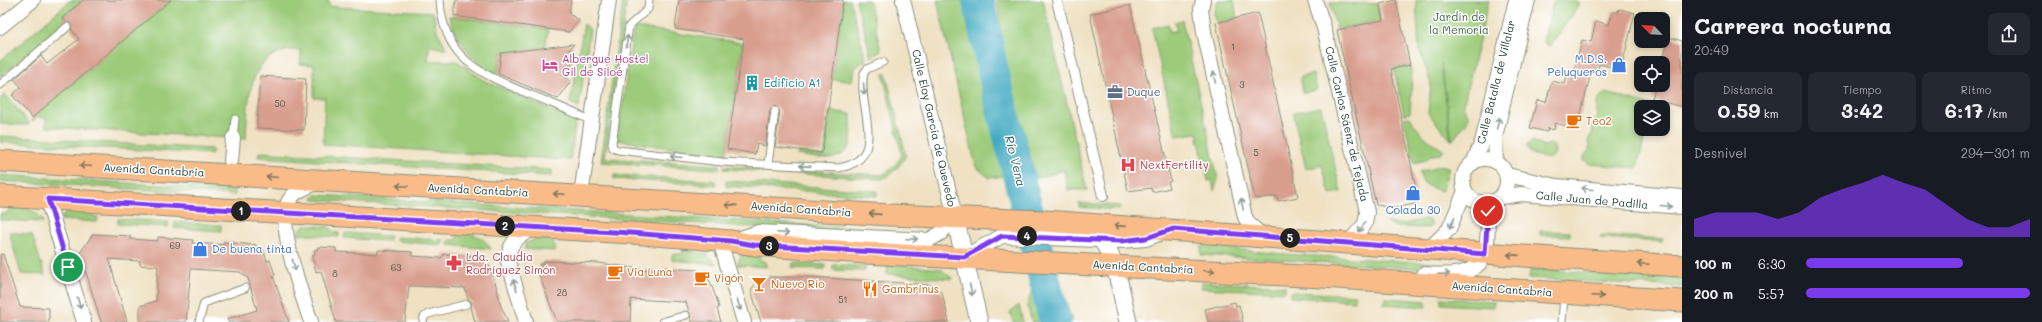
<!DOCTYPE html>
<html lang="es">
<meta charset="utf-8">
<style>
:root{--surface:#171b24;--page:#242831;--text:#f1f3f6;--muted:#9ea1a6;--accent:#7c3aed}
body{margin:0;font-family:Mali,sans-serif;background:var(--page);color:var(--text);height:100vh;display:flex;flex-direction:column;font-size:15px;white-space:nowrap}
*{box-sizing:border-box;margin:0}
p{font-size:13px;color:var(--muted)}
.icon{flex:none;width:22px;height:22px;fill:none;stroke:currentColor;stroke-width:2;stroke-linecap:round;stroke-linejoin:round}
.map{position:relative;flex:1;overflow:hidden}
.sheet{display:flex;flex-direction:column;background:var(--surface);width:360px}
.sheet>*{flex:none}
.needle{width:26px;rotate:295deg}
.buttons{position:absolute;left:1634px;top:12px;display:grid;gap:8px}
.buttons a{display:grid;place-items:center;width:36px;height:36px;border-radius:8px;background:var(--surface);box-shadow:0 2px 6px #0003;font-size:20px}
.pin{position:absolute;display:grid;place-items:center;width:34px;height:34px;color:#fff;margin:-17px;border:2px solid #fff;border-radius:50%;box-shadow:0 1px 4px #0007}
.km{position:absolute;width:20px;height:20px;margin:-10px;border-radius:50%;background:#222;color:#fff;font-size:11px;line-height:20px;text-align:center}
.round{display:grid;place-items:center;flex:none;width:42px;height:42px;border-radius:8px;background:var(--page)}
.headline{display:flex;align-items:center;justify-content:space-between;height:68px;padding:0 12px}
h1{font-size:22px;font-weight:700;line-height:30px}
.figures{display:grid;grid-template-columns:repeat(3,1fr);gap:6px;height:68px;padding:4px 12px}
.figures div{display:grid;align-content:center;border-radius:8px;background:var(--page);text-align:center}
.figures b{font-size:20px;font-weight:700}
.figures small{font-size:11px;font-weight:400}
.figures p{font-size:11px}
.chart{height:112px;padding:8px 12px}
.chart p{display:flex;justify-content:space-between}
.chart svg{width:100%;height:72px;margin-top:4px;fill:var(--accent);opacity:.7}
ul{padding:0 12px;list-style:none;font-size:13px}
li{display:grid;grid-template-columns:64px 48px 1fr;align-items:center;height:30px}
li i{height:10px;border-radius:5px;background:var(--accent)}
main{display:flex;flex:1;min-height:0}
.map>svg:first-child{display:block}
</style>
<main>
<div class="map">
<svg width="1682" height="322" viewBox="0 0 1682 322">
<rect width="100%" height="100%" fill="#fff"/>
<filter id="ink" filterUnits="userSpaceOnUse"><feTurbulence type="fractalNoise" baseFrequency=".025" numOctaves="2"/><feDisplacementMap in="SourceGraphic" scale="8" xChannelSelector="R" yChannelSelector="G"/><feConvolveMatrix kernelMatrix="1 2 1 2 8 2 1 2 1" color-interpolation-filters="sRGB"/></filter>
<filter id="wash" filterUnits="userSpaceOnUse"><feTurbulence type="fractalNoise" baseFrequency=".012" numOctaves="4" result="noise"/><feDisplacementMap in="SourceGraphic" scale="16" xChannelSelector="R" yChannelSelector="G"/><feGaussianBlur stdDeviation="0.9" result="paint"/><feColorMatrix in="noise" values="0 0 0 0 0 0 0 0 0 0 0 0 0 0 0 0 0 1.4 0 .05"/><feComposite in="paint" operator="in"/></filter>
<g filter="url(#wash)">
<rect width="100%" height="100%" fill="#efe1c2"/>
<path fill="#9ccb79" stroke="#5e8456" d="M71,0H83L62,18L65,21L0,77V61Z
M171,0H328L330,7L336,6V7L433,12L437,31L447,49L429,46L428,61H457L483,80L576,121L570,160L323,144L325,98H314V65L300,64L301,50C247,47 248,100 246,139L46,127V118L38,117L32,122V118Z
M623,0H627L605,158L720,165L719,169L601,162Z
M843,0H850L866,60L854,68L852,82L832,79Z
M856,0H869L881,51L871,57Z
M937,0H970L1014,187H1006L1003,176L990,178L976,167Z
M997,0H1043L1087,190H1068L1064,170L1036,179L1003,51Z
M1218,0H1234L1237,18L1216,23L1214,11Z
M1416,0H1489L1463,106L1468,115L1467,122L1452,141L1441,63L1451,140L1428,113L1431,84L1419,48Z
M1556,0H1571L1577,2L1579,5L1552,44L1549,46L1543,42L1553,4Z
M1330,3L1377,4L1380,20L1337,30Z
M449,16L548,29L545,48L501,53L498,74C477,71 454,35 449,16Z
M1182,20L1218,179L1214,191L1212,180L1208,181L1197,133L1176,136L1152,28L1168,24L1170,32L1177,30L1175,22Z
M584,24L590,29L579,107L570,103Z
M634,27L743,43L726,156L617,140Z
M1410,65L1412,80L1410,113L1404,115L1394,69Z
M883,74H886L906,155C900,166 894,173 882,179L724,169V166L881,175C891,170 897,165 902,155Z
M1313,74L1317,90L1303,93L1300,77Z
M1606,93L1653,106L1641,107V129H1647L1637,168L1590,164L1584,161V156L1589,150L1588,140L1593,132L1592,124L1598,116C1595,106 1596,97 1606,93Z
M5,94L29,123V125L0,124V99Z
M1321,107L1341,192L1330,194L1322,165L1306,169L1293,113Z
M830,111L851,114C850,123 853,133 851,142C845,166 814,157 797,155L798,152L824,156Z
M1410,117C1418,133 1429,141 1444,151L1441,154L1431,155L1426,160L1414,163L1404,118Z
M0,136L212,149V154L0,142Z
M1532,141L1543,146L1551,144L1554,146L1555,155L1547,159L1532,154L1526,146Z
M259,152L552,170V176L258,157Z
M1438,165L1449,167L1442,191C1431,188 1419,184 1420,171L1433,169Z
M0,175L235,190V195L0,181Z
M614,175L716,181V185L614,179Z
M726,181L877,191V196L726,186Z
M316,195L868,229L867,234L315,200L313,198Z
M1079,203L1121,206L1120,210L1079,207Z
M10,208C24,208 37,208 43,222L0,220V214H6Z
M70,210L87,211L93,216L98,217L97,222L61,220L63,215Z
M118,219L169,222L168,227L118,224Z
M1425,219L1429,220L1432,225L1429,228L1395,227L1387,223L1404,224Z
M175,222L221,225V231L174,228Z
M305,225L329,227L333,232L339,233V237L298,234L300,229Z
M1540,231L1570,232V236L1540,235Z
M9,232L32,235L45,275L21,274Z
M345,233L390,236L389,241L344,238Z
M458,233C473,234 483,235 491,249L448,245L449,240H456Z
M1601,235L1663,239L1662,242L1600,238Z
M396,237L443,240L442,245L396,241Z
M539,238L551,239L555,245V251L524,249L526,243Z
M1201,246L1283,254L1432,263L1433,264L1430,269L1201,255Z
M684,250L707,254L716,264L672,260V254H682Z
M741,255L759,257L761,261L766,262V267L737,265Z
M793,263L826,265L825,269L792,268Z
M888,264L941,269L953,279L887,274Z
M833,265L865,266V271L833,270Z
M1530,269L1682,278V287L1529,278Z
M1202,282L1285,286V292L1201,288Z
M1291,292L1355,295L1354,301L1291,297Z
M1031,294L1064,296L1073,322H1032L1027,305Z
M1385,298L1426,301V307L1384,304Z
M1441,298L1494,301L1493,307L1441,304Z
M1019,305L1023,322H1013L1010,312Z"/>
<g fill="none" stroke-linecap="round" stroke-linejoin="round">
<path stroke="#42aac2" stroke-width="32" d="M978,0L995,80L1055,322"/>
</g>
<g id="blocks">
<path fill="#d99f8e" d="M83,0H171L32,118L12,95L21,87L14,79L41,56L47,64L79,39L71,29V24L66,22L62,18Z
M456,0H571L569,14L579,20L569,32L454,16Z
M679,0H843L822,153L775,147L780,111L775,106L770,110L765,146L757,144L755,154L727,149L744,39L675,29Z
M1396,0L1410,65L1391,69L1419,203L1395,208L1376,205L1337,30L1383,20L1380,4Z
M1130,5L1171,181L1168,182L1170,188L1152,192L1151,188L1128,191L1090,14Z
M1619,9L1635,13L1621,69L1599,64L1598,70L1592,69L1577,129L1555,123L1554,130L1548,128L1547,132L1530,128L1537,100L1546,102L1552,81L1565,84L1568,71L1574,72L1582,40L1591,42L1596,21L1609,25L1613,11L1618,13Z
M1258,13L1298,197L1278,201L1277,196L1255,199L1216,23Z
M1669,37L1682,41V107L1652,99L1656,85H1663L1662,63Z
M574,44L565,55L574,61L562,76L571,81L558,99L498,74L501,53Z
M260,76L306,79L304,130L257,128Z
M93,234L130,236V239L158,241V237L193,240L192,243L223,245L224,242L256,245L257,248L263,249L267,261L270,260L275,275L273,276L289,322H228L227,319L257,310L248,278L240,272L191,269L186,322H140V306L156,301L158,266L140,265V261L109,259L127,322H101L80,253Z
M318,247L336,248V252L362,253L378,254V250L412,252V256L442,258L444,254L477,256L478,259L484,260L486,266L489,265L497,288L500,304L508,322H475L471,307L472,302L468,299L465,288L409,286L405,322H336L321,271L316,272L312,256L315,254L314,250H317Z
M3,254L20,307L49,308V322H0V255Z
M544,261L599,263L648,270L663,271L664,268L698,270V273L705,274L706,280L709,279L717,300L719,308L717,309L721,322H692L686,302L631,299L630,322H557L537,270L541,268L539,264H543Z
M760,277H810L932,285L942,293L949,322H761L751,290Z
M1235,302L1236,306L1239,305L1243,322H1208L1205,309Z"/>
</g>
</g>
<g filter="url(#ink)">
<use href="#blocks" fill-opacity="0" stroke="#878f7b" stroke-width="1"/>
<g fill="none" stroke-linecap="round" stroke-linejoin="round">
<defs>
<path id="service" d="M440,0C443,57 477,72 524,92C547,101 570,111 592,121
M649,0L648,9L629,26L612,143L613,148L618,150L722,162L838,168C891,160 856,106 864,73L867,69L883,62
M0,85L67,27
M233,138L235,119
M768,164L775,111
M199,322L204,303L245,288
M423,322L424,317L428,314L467,304
M662,322L686,315
M1562,322L1564,296"/>
<path id="pedestrian" d="M1057,0L1103,196"/>
<path id="minor" d="M1203,0L1201,9L1204,32L1245,217L1249,224L1263,236
M1315,0L1324,28L1367,212L1365,224L1348,243
M0,27L33,0
M1463 181a22 22 0 1 1 44 0a22 22 0 1 1-44 0Z
M231,161L233,138
M1496,162L1495,137L1528,0
M1473,163L1482,142L1516,0
M1507,175L1556,186L1682,197
M581,195L609,0
M1501,197L1521,194L1682,207
M47,199L84,322
M735,240L758,232L929,240L941,233L955,217L903,0
M720,241L744,322
M1429,249L1449,229L1465,191
M964,257L1002,236L1121,241L1146,239L1161,233
M1424,274C1444,275 1476,278 1485,254C1489,243 1487,216 1489,203
M311,322C303,297 274,220 290,199C296,190 309,186 319,182
M526,322L508,261C508,243 519,235 535,228"/>
<path id="tertiary" d="M955,217L979,322
M1078,223C1086,227 1095,232 1101,239C1117,260 1122,297 1128,322"/>
<path id="primary" d="M0,161L890,215L1045,221L1538,257L1682,266
M0,196L631,233L731,241L754,245L865,253L1322,277L1682,301"/>
</defs>
<use href="#service" stroke="#878f7b" stroke-width="9"/>
<use href="#pedestrian" stroke="#878f7b" stroke-width="12"/>
<use href="#minor" stroke="#878f7b" stroke-width="16"/>
<use href="#tertiary" stroke="#878f7b" stroke-width="19"/>
<use href="#primary" stroke="#878f7b" stroke-width="23"/>
<use href="#service" stroke="#fff" stroke-width="7"/>
<use href="#pedestrian" stroke="#fff" stroke-width="10"/>
<use href="#minor" stroke="#fff" stroke-width="14"/>
<use href="#tertiary" stroke="#fff" stroke-width="17"/>
<use href="#primary" stroke="#f9bc89" stroke-width="21"/>
</g>
<defs><path id="oneway-shaft" d="M-6 0H5M1.5-3L5.5 0L1.5 3" fill="none" stroke-width="1.6" stroke-linecap="round" stroke-linejoin="round"/></defs>
<g stroke="#8f9e9a">
<use href="#oneway-shaft" transform="translate(627 41) rotate(-82)"/>
<use href="#oneway-shaft" transform="translate(1214 77) rotate(-103)"/>
<use href="#oneway-shaft" transform="translate(864 89) rotate(85)"/>
<use href="#oneway-shaft" transform="translate(1498 123) rotate(-77)"/>
<use href="#oneway-shaft" transform="translate(676 157) rotate(-175)"/>
<use href="#oneway-shaft" transform="translate(805 166) rotate(-176)"/>
<use href="#oneway-shaft" transform="translate(1587 189) rotate(-175)"/>
<use href="#oneway-shaft" transform="translate(1242 204) rotate(-102)"/>
<use href="#oneway-shaft" transform="translate(1666 206) rotate(5)"/>
<use href="#oneway-shaft" transform="translate(1452 223) rotate(117)"/>
<use href="#oneway-shaft" transform="translate(1362 227) rotate(123)"/>
<use href="#oneway-shaft" transform="translate(783 233) rotate(3)"/>
<use href="#oneway-shaft" transform="translate(912 239) rotate(2)"/>
<use href="#oneway-shaft" transform="translate(294 265) rotate(74)"/>
<use href="#oneway-shaft" transform="translate(1444 274) rotate(-3)"/>
<use href="#oneway-shaft" transform="translate(515 285) rotate(-107)"/>
<use href="#oneway-shaft" transform="translate(971 290) rotate(77)"/>
<use href="#oneway-shaft" transform="translate(79 303) rotate(73)"/>
<use href="#oneway-shaft" transform="translate(739 305) rotate(73)"/>
</g>
<g stroke="#81765a">
<use href="#oneway-shaft" transform="translate(85 166) rotate(-177)"/>
<use href="#oneway-shaft" transform="translate(272 177) rotate(-175)"/>
<use href="#oneway-shaft" transform="translate(402 186) rotate(-177)"/>
<use href="#oneway-shaft" transform="translate(559 194) rotate(-177)"/>
<use href="#oneway-shaft" transform="translate(731 205) rotate(-176)"/>
<use href="#oneway-shaft" transform="translate(875 214) rotate(-176)"/>
<use href="#oneway-shaft" transform="translate(1120 226) rotate(-176)"/>
<use href="#oneway-shaft" transform="translate(1513 255) rotate(-176)"/>
<use href="#oneway-shaft" transform="translate(1643 264) rotate(-177)"/>
<use href="#oneway-shaft" transform="translate(1209 271) rotate(3)"/>
<use href="#oneway-shaft" transform="translate(1598 296) rotate(3)"/>
</g>
</g>
<g fill="none" stroke-linecap="round" stroke-linejoin="round" filter="url(#ink)">
<defs>
<path id="route" d="M68,267L48,199L631,233L731,241L754,245L964,257L1002,236L1121,241L1146,238L1173,229L1485,254L1488,211"/>
</defs>
<use href="#route" stroke="#fff" stroke-width="8"/>
<use href="#route" stroke="#7c3aed" stroke-width="5"/>
</g>
<defs>
<symbol id="hotel-bare" viewBox="-9 -9 18 18"><path d="M-6-4.5h1.5V1H6V5H4.5V3h-9V5H-6ZM-4 0a1.8 1.8 0 1 1 3.6 0ZM.5 0V-2.5h3Q6-2.5 6 0Z" fill="#d1479c" stroke="#fff" stroke-width="2.5" paint-order="stroke"/></symbol>
<symbol id="shop-bare" viewBox="-9 -9 18 18"><path d="M-5-2.5h2.3a2.7 3.5 0 0 1 5.4 0H5L5.5 6h-11ZM-1.5-2.5h3a1.5 2.3 0 0 0-3 0Z" fill="#3f7fe0" stroke="#fff" stroke-width="2.5" paint-order="stroke"/></symbol>
<symbol id="building-bare" viewBox="-9 -9 18 18"><path d="M-4-6H4V6H1V3H-1V6H-4ZM-2.5-4.3h1.7v1.8h-1.7ZM.8-4.3h1.7v1.8H.8ZM-2.5-1h1.7V.8h-1.7ZM.8-1h1.7V.8H.8Z" fill="#0f9aa8" stroke="#fff" stroke-width="2.5" paint-order="stroke"/></symbol>
<symbol id="office-bare" viewBox="-9 -9 18 18"><path d="M-6-3h4V-5.5h4V-3h4V5H-6ZM-1-4.5V-3h2v-1.5ZM-6 0V1H6V0Z" fill="#5c6f8a" stroke="#fff" stroke-width="2.5" paint-order="stroke"/></symbol>
<symbol id="cafe-bare" viewBox="-9 -9 18 18"><path d="M-5.5-4.5H6V0H3Q3 3.5 0 3.5H-2.5Q-5.5 3.5-5.5 0ZM3-3.2v2h1.7v-2ZM-6 4.5H4V6H-6Z" fill="#e8710a" stroke="#fff" stroke-width="2.5" paint-order="stroke"/></symbol>
<symbol id="hospital-bare" viewBox="-9 -9 18 18"><path d="M-5-5h3v3.5h4V-5h3V5h-3V1.5h-4V5h-3Z" fill="#e0444e" stroke="#fff" stroke-width="2.5" paint-order="stroke"/></symbol>
<symbol id="pharmacy-bare" viewBox="-9 -9 18 18"><path d="M-2-6h4v4h4v4h-4v4h-4v-4h-4v-4h4Z" fill="#e0444e" stroke="#fff" stroke-width="2.5" paint-order="stroke"/></symbol>
<symbol id="bar-bare" viewBox="-9 -9 18 18"><path d="M-6-5H6L.8 .8V4.5H3.5V6h-7V4.5H-.8V.8Z" fill="#e8710a" stroke="#fff" stroke-width="2.5" paint-order="stroke"/></symbol>
<symbol id="restaurant-bare" viewBox="-9 -9 18 18"><path d="M-5-6h1v4h1v-4h1v4h1v-4h1v5L-1.5 .5V6h-2V.5L-5-1ZM5-6V6H3V1.5H1.5Q1.5-4 5-6Z" fill="#e8710a" stroke="#fff" stroke-width="2.5" paint-order="stroke"/></symbol>
</defs>
<g fill-rule="evenodd">
<use href="#hotel-bare" x="539" y="54" width="22" height="22"/>
<use href="#shop-bare" x="1608" y="54" width="22" height="22"/>
<use href="#building-bare" x="741" y="72" width="22" height="22"/>
<use href="#office-bare" x="1104" y="81" width="22" height="22"/>
<use href="#cafe-bare" x="1563" y="110" width="22" height="22"/>
<use href="#hospital-bare" x="1117" y="154" width="22" height="22"/>
<use href="#shop-bare" x="1402" y="182" width="22" height="22"/>
<use href="#shop-bare" x="189" y="238" width="22" height="22"/>
<use href="#pharmacy-bare" x="443" y="252" width="22" height="22"/>
<use href="#cafe-bare" x="604" y="261" width="22" height="22"/>
<use href="#cafe-bare" x="691" y="267" width="22" height="22"/>
<use href="#bar-bare" x="748" y="273" width="22" height="22"/>
<use href="#restaurant-bare" x="859" y="278" width="22" height="22"/>
</g>
<g text-anchor="middle" stroke-width="3" stroke-linejoin="round" paint-order="stroke">
<g font-size="9" fill="#4e564a">
<text x="1233" y="50">1</text>
<text x="1242" y="88">3</text>
<text x="280" y="107">50</text>
<text x="1256" y="156">5</text>
<text x="175" y="249">69</text>
<text x="396" y="271">63</text>
<text x="335" y="277">8</text>
<text x="562" y="296">28</text>
<text x="843" y="303">51</text>
</g>
<g font-size="11" fill="#3e6045" stroke="#fff">
<text x="1459" y="21">Jardín de<tspan x="1459" dy="13">la Memoria</tspan></text>
</g>
<g font-size="11" fill="#b23c85" stroke="#fff" text-anchor="start">
<text x="562" y="63">Albergue Hostel<tspan x="562" dy="13">Gil de Siloé</tspan></text>
</g>
<g font-size="11" fill="#366cbe" stroke="#fff" text-anchor="end">
<text x="1607" y="63">M.D.S.<tspan x="1607" dy="13">Peluqueros</tspan></text>
<text x="1413" y="214" text-anchor="middle">Colada 30</text>
<text x="212" y="253" text-anchor="start">De buena tinta</text>
</g>
<g font-size="11" fill="#1f3d34" stroke="#fff">
<text transform="translate(1496 82) rotate(-76)" y="4">Calle Batalla de Villalar</text>
<text transform="translate(1347 124) rotate(77)" y="4">Calle Carlos Sáenz de Tejada</text>
<text transform="translate(934 128) rotate(77)" y="4">Calle Eloy García de Quevedo</text>
<text transform="translate(154 170) rotate(3)" y="4">Avenida Cantabria</text>
<text transform="translate(478 190) rotate(3)" y="4">Avenida Cantabria</text>
<text transform="translate(1592 200) rotate(5)" y="4">Calle Juan de Padilla</text>
<text transform="translate(801 209) rotate(4)" y="4">Avenida Cantabria</text>
<text transform="translate(1143 267) rotate(3)" y="4">Avenida Cantabria</text>
<text transform="translate(1502 289) rotate(4)" y="4">Avenida Cantabria</text>
</g>
<g font-size="11" fill="#0d838f" stroke="#fff" text-anchor="start">
<text x="764" y="87">Edificio A1</text>
</g>
<g font-size="11" fill="#4e5e75" stroke="#fff" text-anchor="start">
<text x="1127" y="96">Duque</text>
</g>
<g font-size="11" fill="#c56008" stroke="#fff" text-anchor="start">
<text x="1586" y="125">Teo2</text>
<text x="627" y="276">Via Luna</text>
<text x="714" y="282">Vigón</text>
<text x="771" y="288">Nuevo Río</text>
<text x="882" y="293">Gambrinus</text>
</g>
<g font-size="11" fill="#be3a42" stroke="#fff" text-anchor="start">
<text x="1140" y="169">NextFertility</text>
<text x="466" y="261">Lda. Claudia<tspan x="466" dy="13">Rodríguez Simón</tspan></text>
</g>
<g font-size="12" font-style="italic" fill="#2b6366" stroke="#fff">
<text transform="translate(1015 161) rotate(76)" y="4">Río Vena</text>
</g>
</g>
</svg>
<div class="buttons">
<a><svg class="needle" viewBox="-14 -14 28 28"><path d="M0-13l5 13h-10z" fill="#e53935"/><path d="M0 13l5-13h-10z" fill="#9ea1a6"/></svg></a>
<a><svg class="icon" aria-label="locate" viewBox="0 0 24 24"><circle cx="12" cy="12" r="6"/><path d="M12 2v4M12 18v4M2 12h4M18 12h4"/></svg></a>
<a><svg class="icon" aria-label="layers" viewBox="0 0 24 24"><path d="M12 4l9 5-9 5-9-5zM3 14l9 5 9-5"/></svg></a>
</div>
<div class="pin" style="left:68px;top:267px;background:#1e9e55"><svg class="icon" aria-label="arrive" viewBox="0 0 24 24"><path d="M6 21V4h12l-3 4 3 4H6"/></svg></div>
<div class="pin" style="left:1488px;top:211px;background:#d93025"><svg class="icon" aria-label="check" viewBox="0 0 24 24"><path d="M5 12l5 5 9-10"/></svg></div>
<b class="km" style="left:241px;top:211px">1</b>
<b class="km" style="left:505px;top:226px">2</b>
<b class="km" style="left:769px;top:246px">3</b>
<b class="km" style="left:1027px;top:236px">4</b>
<b class="km" style="left:1290px;top:238px">5</b>
</div>
<section class="sheet">
<div class="headline"><div><h1>Carrera nocturna</h1><p>20:49</p></div><a class="round"><svg class="icon" aria-label="share" viewBox="0 0 24 24"><path d="M12 15V3M7 8l5-5 5 5M5 13v7h14v-7"/></svg></a></div>
<div class="figures">
<div><p>Distancia</p><b>0.59<small> km</small></b></div>
<div><p>Tiempo</p><b>3:42</b></div>
<div><p>Ritmo</p><b>6:17<small> /km</small></b></div>
</div>
<div class="chart"><p><span>Desnivel</span>294–301 m</p>
<svg viewBox="0 0 160 44" preserveAspectRatio="none"><path d="M0 44V33L10 29L20 29L30 29L40 33L50 29L60 20L70 15L80 11L90 6L100 11L110 15L120 24L130 33L140 38L150 38L160 33V44z"/></svg>
</div>
<ul>
<li><b>100 m</b>6:30<i style="width:70%"></i></li>
<li><b>200 m</b>5:57<i style="width:100%"></i></li>
</ul>
</section>
</main>
